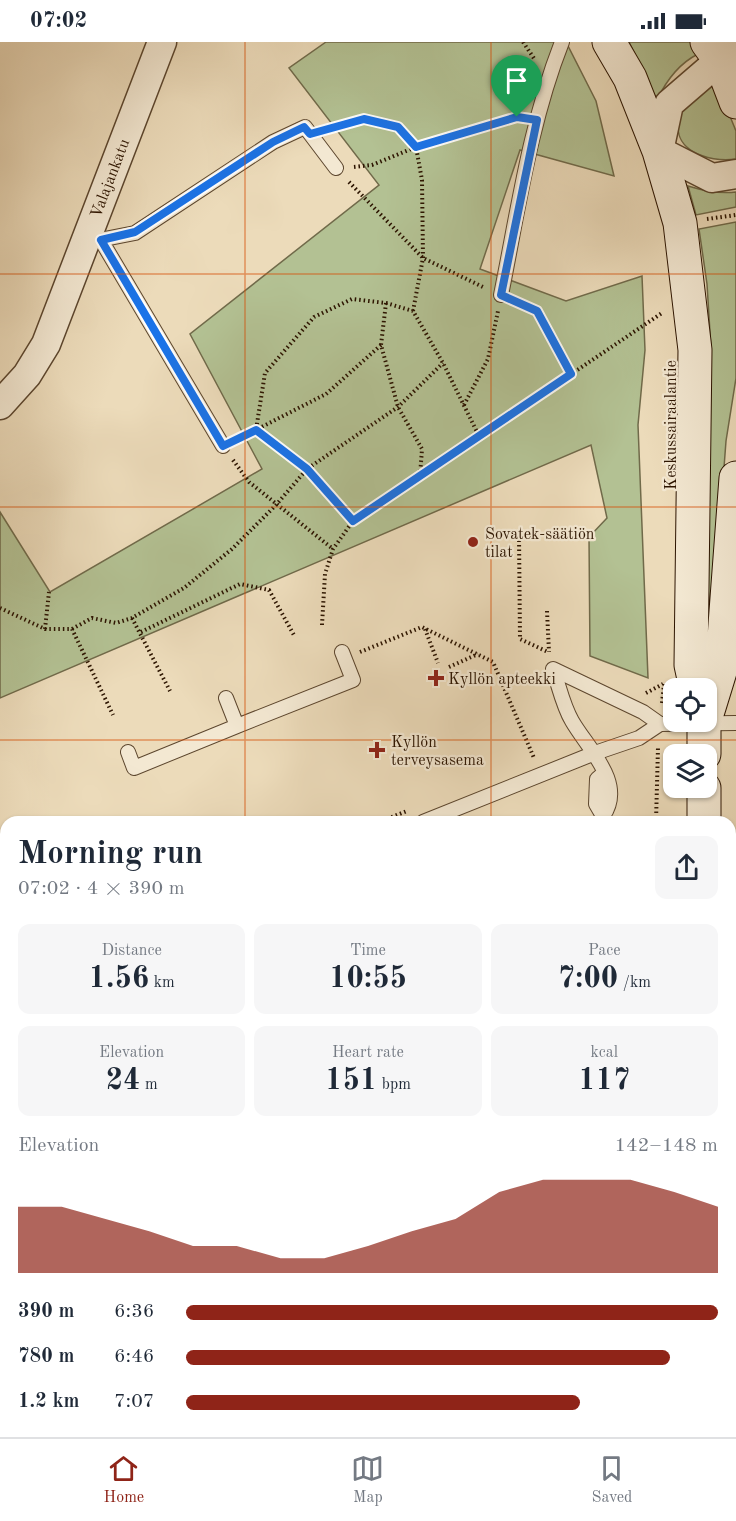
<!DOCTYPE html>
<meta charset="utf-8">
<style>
:root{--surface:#fff;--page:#f6f6f7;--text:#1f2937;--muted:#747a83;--line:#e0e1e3;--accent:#8f2418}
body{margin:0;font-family:"Old Standard TT",serif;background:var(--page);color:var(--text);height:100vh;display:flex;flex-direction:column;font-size:22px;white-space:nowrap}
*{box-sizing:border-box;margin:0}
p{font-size:20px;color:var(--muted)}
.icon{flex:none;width:33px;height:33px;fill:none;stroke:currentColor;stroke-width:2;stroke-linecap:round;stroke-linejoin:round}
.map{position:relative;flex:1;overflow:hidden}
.side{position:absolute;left:0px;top:774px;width:736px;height:621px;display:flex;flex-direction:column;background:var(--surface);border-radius:18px 18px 0 0;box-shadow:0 2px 4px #0004}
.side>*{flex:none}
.controls{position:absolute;left:663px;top:636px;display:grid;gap:12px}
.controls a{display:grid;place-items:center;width:54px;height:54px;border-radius:12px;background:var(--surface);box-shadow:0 2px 4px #0004;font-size:30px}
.pin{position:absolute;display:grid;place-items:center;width:51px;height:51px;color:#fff;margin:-62px -26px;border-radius:50% 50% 50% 0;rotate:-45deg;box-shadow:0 0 6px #0007}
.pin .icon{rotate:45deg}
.round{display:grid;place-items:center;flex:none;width:63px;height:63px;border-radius:12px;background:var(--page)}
.headline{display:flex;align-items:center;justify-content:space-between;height:102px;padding:0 18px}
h1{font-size:33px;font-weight:700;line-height:45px}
.stats{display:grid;grid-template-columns:repeat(3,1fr);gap:9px;height:102px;padding:6px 18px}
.stats div{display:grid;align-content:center;border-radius:12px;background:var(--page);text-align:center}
.stats b{font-size:30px;font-weight:700}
.stats small{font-size:16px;font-weight:400}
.stats p{font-size:16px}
.chart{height:168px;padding:12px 18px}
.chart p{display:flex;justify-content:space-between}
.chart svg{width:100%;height:108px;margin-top:6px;fill:var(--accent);opacity:.7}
ul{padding:0 18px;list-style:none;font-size:20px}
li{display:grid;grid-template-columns:96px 72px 1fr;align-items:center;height:45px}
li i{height:15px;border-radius:8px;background:var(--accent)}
.status{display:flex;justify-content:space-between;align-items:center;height:42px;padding:0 30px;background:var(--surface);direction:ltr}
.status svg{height:16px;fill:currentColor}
.tabs{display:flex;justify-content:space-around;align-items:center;height:84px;border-top:2px solid var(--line);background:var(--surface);font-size:16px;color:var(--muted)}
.tabs a{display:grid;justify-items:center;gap:3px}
.tabs .current{color:var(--accent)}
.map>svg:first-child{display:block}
</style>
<div class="status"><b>07:02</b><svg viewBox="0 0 49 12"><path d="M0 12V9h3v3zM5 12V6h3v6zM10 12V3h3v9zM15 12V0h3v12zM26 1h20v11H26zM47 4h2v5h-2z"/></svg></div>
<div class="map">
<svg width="736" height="1395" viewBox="0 0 736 1395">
<rect width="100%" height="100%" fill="#ecdbba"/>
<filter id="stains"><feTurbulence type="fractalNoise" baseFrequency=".00333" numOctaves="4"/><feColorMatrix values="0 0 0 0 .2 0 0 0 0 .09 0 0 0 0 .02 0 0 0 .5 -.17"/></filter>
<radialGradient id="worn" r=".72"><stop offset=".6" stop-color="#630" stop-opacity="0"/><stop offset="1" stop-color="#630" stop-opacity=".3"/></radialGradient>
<path fill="#b3c193" stroke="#706a4a" stroke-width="1.5" d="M326,0H566L596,59L614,134L520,108L480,227L566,259L642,234L645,308L638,383L648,636L590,614L589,495L607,476L591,403L0,656V470L50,550L262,427L190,292L379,143L289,26Z
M629,0H691L698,12C680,21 666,39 657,58Z
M711,38L727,67L736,89V117C708,121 667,108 681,72C682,69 684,63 686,59C692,51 703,44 711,38Z
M688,144C704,149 719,152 736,150V165L696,173Z
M736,180V336L726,399L719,492L712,613H704L711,307L707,242L699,187Z
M0,1170L6,1172V1389H245L232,1395H0Z"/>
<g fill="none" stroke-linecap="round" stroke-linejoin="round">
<defs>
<path id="service" d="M101,198L223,404
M84,201L135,191L273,100L305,85L336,126
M501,253C518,169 530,81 562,0
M553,627C559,644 563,664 572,679C588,707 626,741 603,774L596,762L597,737L604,731
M553,627L643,670L660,682
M226,656L237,684L353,638L342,610
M128,710L134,726L237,684
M423,780L595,711L639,696L660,682L736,681
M0,928L6,925"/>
<path id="minor" d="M736,11L720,18L669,62L659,109L712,136L736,132
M0,363L27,333L46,302L162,0"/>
<path id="tertiary" d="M710,1389L711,1395"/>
<path id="secondary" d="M609,0L630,36L659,109L680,181L695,308L691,623L696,646
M707,0L720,18L736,60
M706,675L722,623L736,436
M704,712V680
M704,780V746
M730,1042L736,1101
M730,1319L736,1320
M730,1361L736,1363
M294,1395L311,1389"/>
</defs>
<use href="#service" stroke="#5c462e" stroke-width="16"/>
<use href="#minor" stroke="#5c462e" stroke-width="31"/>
<use href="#tertiary" stroke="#5c462e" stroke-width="35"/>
<use href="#secondary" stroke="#2c1400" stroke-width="35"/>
<path stroke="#2c1400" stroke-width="4" stroke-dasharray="1.5 3" stroke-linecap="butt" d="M523,0L535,18
M330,86L364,77L398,85L416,105L422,138L423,216L413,269
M354,125L372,123L416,105L519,76
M349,140L423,216L483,245
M707,177L736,173
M517,260L537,269L571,332
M386,261L381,303L398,365L422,407L420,434
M464,363L488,317L498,269
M238,397L326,352L381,303
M233,418L249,440L333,507
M353,479L307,427L256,388L265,331L314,275L352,257L386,261L413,269L443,321L479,394
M519,494L520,597L548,610
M0,566L45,587H72L113,673
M547,569L549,610
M132,576L170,649
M322,583L325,532L333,507L353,479L662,271
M45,587L49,550
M72,587L92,576L116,581L132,576L184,546L232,507L276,463L307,427L398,365L443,321
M425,587L438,621
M141,590L240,542L269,548L295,595
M360,610L422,585L493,620L534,716
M449,625L478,612
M646,651L663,642
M662,661L664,642
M379,780L407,769
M656,780L658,705
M523,1389L547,1395
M643,1391L644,1395
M118,1395L132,1389
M420,1395L448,1389"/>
<use href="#service" stroke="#f3e8d2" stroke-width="14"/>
<use href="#minor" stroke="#f3e8d2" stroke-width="28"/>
<use href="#tertiary" stroke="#f3e8d2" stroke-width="33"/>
<use href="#secondary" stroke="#f3e8d2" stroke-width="33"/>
</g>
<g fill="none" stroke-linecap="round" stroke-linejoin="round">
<defs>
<path id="route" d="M517,75L537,78L501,253L537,269L571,332L353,479L307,427L256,388L223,404L101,198L135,190L273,100L304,85L310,92L364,77L398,85L416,105Z"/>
</defs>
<use href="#route" stroke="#fff" stroke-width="12"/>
<use href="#route" stroke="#1a73e8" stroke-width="8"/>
</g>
<path fill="none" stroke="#d5520b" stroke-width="1.5" stroke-opacity="0.55" d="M245,0V780M491,0V780M0,232H736M0,465H736M0,698H736M0,930H6M730,930H736M0,1162H6M730,1162H736M245,1389V1395M491,1389V1395"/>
<g fill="#8f2418" stroke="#f3e8d2" stroke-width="2">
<circle cx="473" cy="500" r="6"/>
<path d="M433 627h6v6h6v6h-6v6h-6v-6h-6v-6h6z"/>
<path d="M374 699h6v6h6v6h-6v6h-6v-6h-6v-6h6z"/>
</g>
<g text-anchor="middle" stroke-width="4.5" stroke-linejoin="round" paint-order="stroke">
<g font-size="16" fill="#2c1400" stroke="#f3e8d2">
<text transform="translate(109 136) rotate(-69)" y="6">Valajankatu</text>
<text transform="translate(670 383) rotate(-90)" y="6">Keskussairaalantie</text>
</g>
<g font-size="16" fill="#2c1400" stroke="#f3e8d2" text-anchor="start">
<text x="485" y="497">Sovatek-säätiön<tspan x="485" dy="18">tilat</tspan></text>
<text x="448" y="642">Kyllön apteekki</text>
<text x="391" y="705">Kyllön<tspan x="391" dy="18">terveysasema</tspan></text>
</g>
</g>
<rect width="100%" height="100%" filter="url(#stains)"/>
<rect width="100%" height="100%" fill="url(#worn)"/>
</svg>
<div class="controls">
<a><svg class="icon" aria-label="locate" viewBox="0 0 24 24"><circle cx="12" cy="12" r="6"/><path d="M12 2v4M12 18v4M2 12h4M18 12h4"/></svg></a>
<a><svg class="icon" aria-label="layers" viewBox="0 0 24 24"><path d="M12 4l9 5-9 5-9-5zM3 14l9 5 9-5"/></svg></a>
</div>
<div class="pin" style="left:517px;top:75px;background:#1e9e55"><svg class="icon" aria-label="arrive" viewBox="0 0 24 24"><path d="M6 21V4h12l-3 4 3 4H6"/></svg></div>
<section class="side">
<div class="headline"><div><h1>Morning run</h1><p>07:02 · 4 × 390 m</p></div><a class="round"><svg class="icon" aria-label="share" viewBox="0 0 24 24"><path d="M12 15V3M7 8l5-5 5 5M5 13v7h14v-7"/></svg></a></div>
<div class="stats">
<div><p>Distance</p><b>1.56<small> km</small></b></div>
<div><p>Time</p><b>10:55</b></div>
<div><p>Pace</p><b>7:00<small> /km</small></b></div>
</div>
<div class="stats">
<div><p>Elevation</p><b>24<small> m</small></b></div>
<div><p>Heart rate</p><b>151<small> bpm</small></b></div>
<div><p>kcal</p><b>117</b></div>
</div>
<div class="chart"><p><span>Elevation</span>142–148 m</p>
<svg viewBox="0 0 160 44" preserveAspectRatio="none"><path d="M0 44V17L10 17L20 22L30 27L40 33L50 33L60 38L70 38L80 33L90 27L100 22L110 11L120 6L130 6L140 6L150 11L160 17V44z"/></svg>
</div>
<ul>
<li><b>390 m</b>6:36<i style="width:100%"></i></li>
<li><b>780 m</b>6:46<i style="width:91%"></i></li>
<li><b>1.2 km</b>7:07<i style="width:74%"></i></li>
</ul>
</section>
</div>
<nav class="tabs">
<a class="current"><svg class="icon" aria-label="home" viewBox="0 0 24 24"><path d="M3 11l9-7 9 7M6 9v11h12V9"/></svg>Home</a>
<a><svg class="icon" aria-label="map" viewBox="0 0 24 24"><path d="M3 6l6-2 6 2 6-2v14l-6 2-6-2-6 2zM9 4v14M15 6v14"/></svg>Map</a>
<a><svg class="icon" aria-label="saved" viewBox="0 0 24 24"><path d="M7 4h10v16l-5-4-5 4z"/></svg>Saved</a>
</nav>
